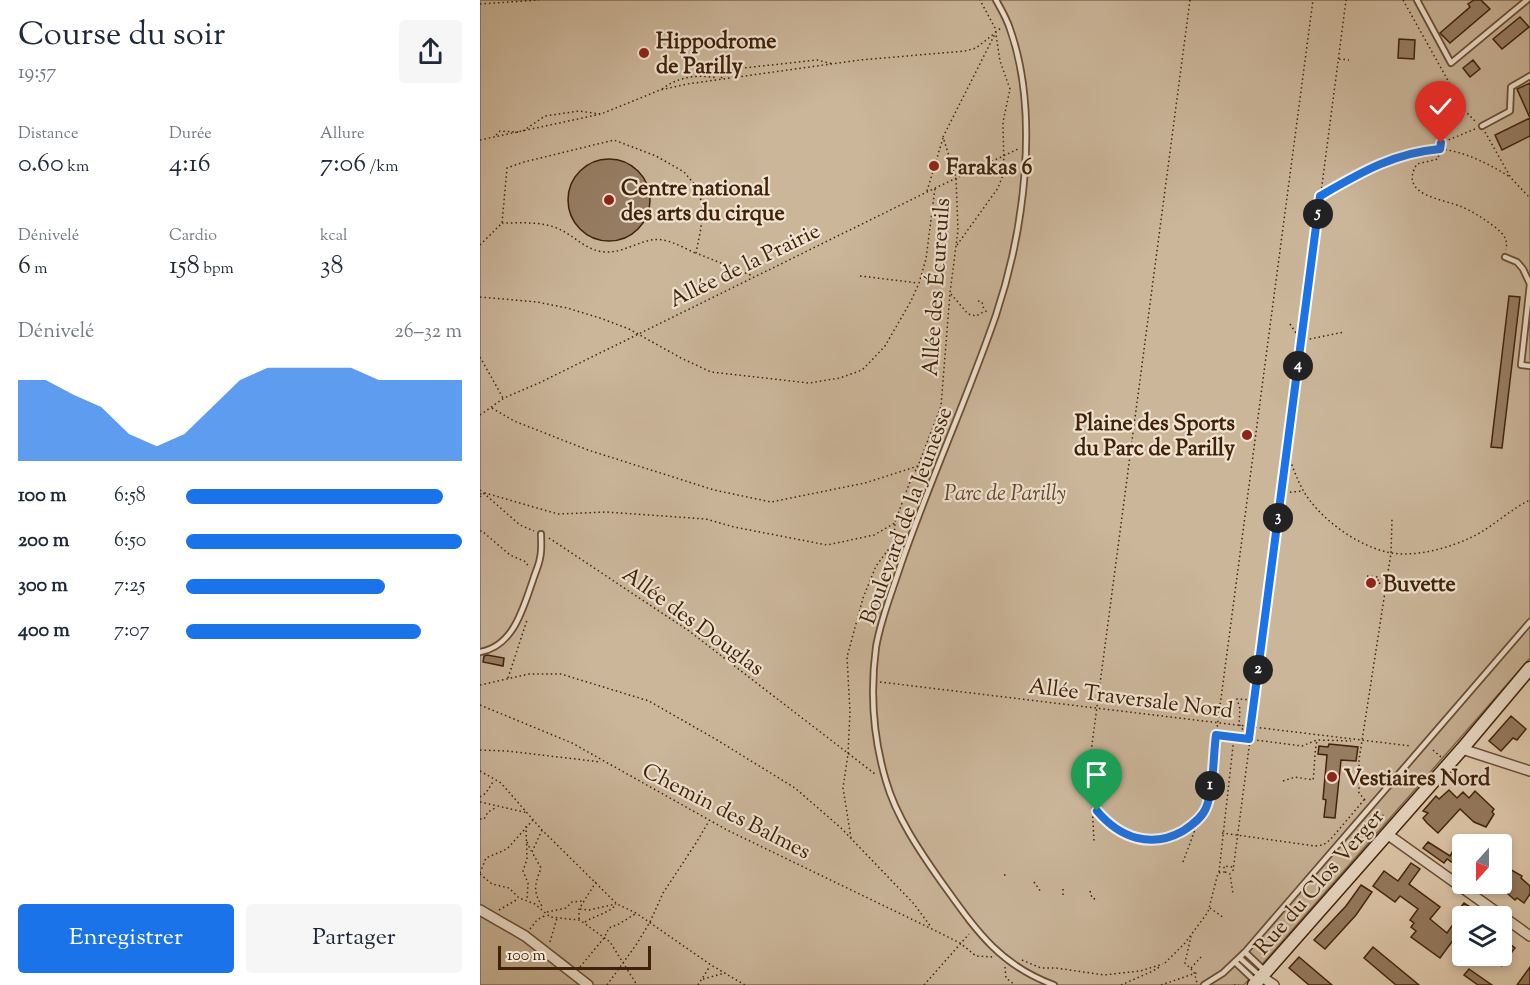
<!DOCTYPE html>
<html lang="fr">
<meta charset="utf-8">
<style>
:root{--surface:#fff;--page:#f6f6f7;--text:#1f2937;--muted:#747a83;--accent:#1a73e8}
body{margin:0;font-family:"Sorts Mill Goudy",serif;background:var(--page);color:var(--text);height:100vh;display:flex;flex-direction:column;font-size:22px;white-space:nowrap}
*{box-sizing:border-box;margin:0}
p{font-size:20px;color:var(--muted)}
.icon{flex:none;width:33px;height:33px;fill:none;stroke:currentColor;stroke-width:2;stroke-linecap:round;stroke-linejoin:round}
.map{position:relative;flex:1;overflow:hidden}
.panel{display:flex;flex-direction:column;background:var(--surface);width:480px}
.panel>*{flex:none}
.needle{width:39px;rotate:201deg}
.controls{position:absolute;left:972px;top:834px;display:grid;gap:12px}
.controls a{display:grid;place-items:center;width:60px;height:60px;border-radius:6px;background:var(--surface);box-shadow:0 3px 9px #0003;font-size:30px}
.scale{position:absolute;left:18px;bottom:15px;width:153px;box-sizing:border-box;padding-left:6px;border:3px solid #3f2109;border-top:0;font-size:16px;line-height:21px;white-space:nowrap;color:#3f2109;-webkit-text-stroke:4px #f0e3d1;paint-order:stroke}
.pin{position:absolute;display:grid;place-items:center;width:51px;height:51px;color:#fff;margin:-62px -26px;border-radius:50% 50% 50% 0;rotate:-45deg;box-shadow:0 0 6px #0007}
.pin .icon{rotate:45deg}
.km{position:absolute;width:30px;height:30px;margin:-15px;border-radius:50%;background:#222;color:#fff;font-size:16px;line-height:30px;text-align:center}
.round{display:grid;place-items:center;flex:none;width:63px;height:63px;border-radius:6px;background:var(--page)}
.head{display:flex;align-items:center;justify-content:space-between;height:102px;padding:0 18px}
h1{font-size:33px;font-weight:600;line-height:45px}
.metrics{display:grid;grid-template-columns:repeat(3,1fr);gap:9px;height:102px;padding:6px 18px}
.metrics div{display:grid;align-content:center}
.metrics b{font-size:26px;font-weight:600}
.metrics small{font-size:16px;font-weight:400}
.metrics p{font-size:16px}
.chart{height:168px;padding:12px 18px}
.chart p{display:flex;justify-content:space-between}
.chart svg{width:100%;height:108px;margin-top:6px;fill:var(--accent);opacity:.7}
.action{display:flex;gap:12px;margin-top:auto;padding:12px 18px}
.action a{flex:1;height:69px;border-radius:6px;background:var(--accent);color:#fff;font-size:24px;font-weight:600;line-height:69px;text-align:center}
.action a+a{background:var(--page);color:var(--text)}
ul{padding:0 18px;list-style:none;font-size:20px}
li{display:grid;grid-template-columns:96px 72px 1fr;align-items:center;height:45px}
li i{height:15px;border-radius:8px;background:var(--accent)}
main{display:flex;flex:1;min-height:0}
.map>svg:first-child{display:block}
</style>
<main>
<section class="panel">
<div class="head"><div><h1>Course du soir</h1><p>19:57</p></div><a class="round"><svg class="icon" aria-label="share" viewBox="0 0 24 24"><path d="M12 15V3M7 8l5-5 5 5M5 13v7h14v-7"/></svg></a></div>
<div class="metrics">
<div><p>Distance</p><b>0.60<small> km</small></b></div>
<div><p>Durée</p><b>4:16</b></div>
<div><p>Allure</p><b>7:06<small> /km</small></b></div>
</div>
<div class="metrics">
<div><p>Dénivelé</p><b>6<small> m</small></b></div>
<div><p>Cardio</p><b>158<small> bpm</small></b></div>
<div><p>kcal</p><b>38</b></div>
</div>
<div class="chart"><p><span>Dénivelé</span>26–32 m</p>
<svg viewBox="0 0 160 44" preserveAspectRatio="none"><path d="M0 44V11L10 11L20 17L30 22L40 33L50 38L60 33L70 22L80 11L90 6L100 6L110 6L120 6L130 11L140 11L150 11L160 11V44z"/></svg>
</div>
<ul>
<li><b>100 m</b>6:58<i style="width:93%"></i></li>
<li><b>200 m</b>6:50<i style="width:100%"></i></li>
<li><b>300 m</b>7:25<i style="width:72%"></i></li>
<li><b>400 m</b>7:07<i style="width:85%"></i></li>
</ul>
<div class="action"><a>Enregistrer</a><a>Partager</a></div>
</section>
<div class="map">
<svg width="1050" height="985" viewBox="0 0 1050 985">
<rect width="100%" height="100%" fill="#e8d4b8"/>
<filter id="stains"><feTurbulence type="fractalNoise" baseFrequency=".00333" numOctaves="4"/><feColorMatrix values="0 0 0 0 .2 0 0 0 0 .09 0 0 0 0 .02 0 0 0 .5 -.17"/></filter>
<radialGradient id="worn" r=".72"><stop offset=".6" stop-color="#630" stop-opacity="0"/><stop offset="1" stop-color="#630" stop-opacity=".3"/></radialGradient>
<path fill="#cbb69a" stroke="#856c52" stroke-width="1.5" d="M0,0H1050V658L764,985H0Z"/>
<path fill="#977e64" stroke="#3f2109" stroke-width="1.5" d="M994,0H1001L1010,9L970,43L960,33L990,7L988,4Z
M1040,17L1049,27L1022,49L1013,39Z
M919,39L935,40L934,59L918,58Z
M993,60L1000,69L990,77L983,68Z
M1050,83V136L1022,150L1015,135L1050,118L1037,89Z
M88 200a41 41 0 1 1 82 0a41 41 0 1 1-82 0Z
M1029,296L1040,297L1022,448L1011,447Z
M7,655L24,658L23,666L3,662L4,656Z
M1031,716L1046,729L1037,740L1033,738L1021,751L1009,741Z
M849,744L878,747L876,761L861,760L855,818L844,817L846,800L843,799L847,755L838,754L839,746L848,747Z
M969,790L977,798L983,792L989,798L995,791L1014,809L1012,812L1014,814L1006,827L994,822L980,809L958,833L947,823L943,818L948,813L943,811L956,796L959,799Z
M948,842L970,856L975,848L982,854V862L979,867L967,859L964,863L943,848Z
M931,863L940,869L929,884L960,907L950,919L967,933L979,916H974L984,903L995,910L991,916H982V928L960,958L931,937L936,931L931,927L934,923L930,920L938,909L920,896L915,902L893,886L904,871L918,881Z
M1026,867L1042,876L1041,878L1050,886V894L1044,903L1037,898L1035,900L1022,889V874Z
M881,885L892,892L876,915L845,949L834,940L866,906Z
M1022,938L1035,948L1022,965Z
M893,947L939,985H916L884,958Z
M819,957L852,985H829L809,968Z
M1050,967V985H1037Z
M989,969L1012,985H998L984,975Z"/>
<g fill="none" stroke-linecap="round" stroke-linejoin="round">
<defs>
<path id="lane" d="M516,0C521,9 527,19 530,29C560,114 544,231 516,315C487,399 450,480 421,564C412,592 401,618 396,647C390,692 393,737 406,781C416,816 439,850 460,880C494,927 517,964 574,985
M937,0L971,63L1047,0
M1002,126L1030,111L1031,87L1050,76
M1025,257L1037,262L1043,269L1050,284L1041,365L1050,366
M0,652C34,646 43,608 53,580C55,573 59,565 60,558C62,550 61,542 61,534
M765,952L784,970
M760,958L780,976
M755,962L775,981
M724,985L743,973L765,952L1050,622"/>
<path id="street" d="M982,749L1050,771
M907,834L1050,936
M0,910L45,936L108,985
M782,977L794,985"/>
<path id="secondary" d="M774,985L982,749L1050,668"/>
</defs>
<use href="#lane" stroke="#694e35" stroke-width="8"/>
<use href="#street" stroke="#694e35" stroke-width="12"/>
<use href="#secondary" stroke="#3f2109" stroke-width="15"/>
<path stroke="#3f2109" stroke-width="1.5" stroke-dasharray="1.5 3" stroke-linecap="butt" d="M710,0L608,775C609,785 609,795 613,803C635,853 715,852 728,797L833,0
M923,0L985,111L996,122
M0,4L59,0
M859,59L869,60
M241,78L254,69L337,60L353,64
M182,89C198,77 217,74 237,78
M995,129L961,143L958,159L937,164C917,196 965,199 982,207C994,212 1004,219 1015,227C1024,235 1028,238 1026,250
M43,131L65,116L99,111L120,114
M1005,132L1031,178L1050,198
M16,135L20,131L39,132
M0,140L121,114L180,90L207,84L380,60L485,51L496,48L515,33
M447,191L463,138
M841,196C872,177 924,145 961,149C986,152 1009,164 1030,177
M22,223C41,223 64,221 81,230C97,238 108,252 127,252C143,252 156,243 171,240C186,237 202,247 215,253
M0,245L22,223L27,168L44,162L134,140L176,156L204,172L216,186L222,203L221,228L216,253L273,276
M477,245L518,188L524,172L523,122L530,89L520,61L515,28L500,0
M380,276L438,283
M471,294L488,314L496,316L505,311L509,312
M0,297L57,302L87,308L120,318L149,329L201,358L231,372L329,383L360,378L382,370L391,361L405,346L431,301L439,283L446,259L455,188
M498,301L502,302L504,310
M810,324L816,333L825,340L864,332
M0,357L23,398
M12,408L34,421L108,450L234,490L291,502L385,483L438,466L448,467
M0,415L24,398L59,383L447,192L538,149
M807,452C813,467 818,484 828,498C846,523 880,547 911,553C937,557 969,548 992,537C1013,527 1029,510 1050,500
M0,490L40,525L54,531
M801,493L823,491
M0,494L5,493L78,514L126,512L226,519L254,527L347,545L394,535L415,523
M0,497L4,494
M0,531H2L30,555L46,562L49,568
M69,538L209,631L395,774
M887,576L898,577V583L905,584
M28,678L47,620
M400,682L931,746
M0,685L49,674H81L169,701L237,740L315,788L361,828L434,904L451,927
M0,705L92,743L247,830L452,929L480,943L496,956L514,957
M737,735L822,746L837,740L871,741
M768,737L759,724L760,709L757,699L774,700
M0,750L27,751L121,762
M953,750L961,757
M0,771L21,783L62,830L137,904L156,913L231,965L265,985
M803,781L815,777L833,780C835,766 834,754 837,741
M0,797L6,793L14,780
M885,800L879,793V760L911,553L912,519
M0,802L48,813
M612,803L614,841
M899,812L905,817
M0,819H4L8,812L17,807
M46,826L47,859L43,871L48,883L47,900
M62,830L52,852L61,868C54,887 53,891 63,908
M742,833L835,846L843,845L850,840L884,800
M371,838L363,788L368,754L370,712L367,657L383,598L396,566L414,542L415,522L431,479L438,466L461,406L470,293L478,230L476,178L463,137L516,32L522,27
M47,842L51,851
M703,862L719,819
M753,871L866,0
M739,872L754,737
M745,872L750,874L753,894
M0,873L6,858L27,849L53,820
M0,874L12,884L29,888L39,898L55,904L70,917L99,920L104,923L130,942L157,985
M524,875H528
M554,882L561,892
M610,891L612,898L618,900
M583,895V887
M730,908L744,918
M100,909L109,910L136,904
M19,910L38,899
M67,912L86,908L92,902L102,901
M99,919V909L116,882
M105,922C116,915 127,914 136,905
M50,929L57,920L64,916V913
M711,936L705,963L714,972L717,983
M70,942L77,918
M542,960L561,968H576L624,975L660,971L683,964
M685,963L705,943L728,912L738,873L744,872V866L753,867
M100,967L124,938L129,928L139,924L155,914
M525,967L526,978L535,985
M711,968L721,957
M223,979L245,973
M127,985L156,945L170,922L183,893L216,843L229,821
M218,985L230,966
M444,985L489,934
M641,985L673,971L681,966
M681,985L719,972
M754,985H759"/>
<use href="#lane" stroke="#f0e3d1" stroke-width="4.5"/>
<use href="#street" stroke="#f0e3d1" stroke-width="9"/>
<use href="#secondary" stroke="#f0e3d1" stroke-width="12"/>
</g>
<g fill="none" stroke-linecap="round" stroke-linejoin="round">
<defs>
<path id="route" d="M617,811C640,838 671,849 703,831C712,825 722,818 726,808C734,788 733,757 736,735L769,739L840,196C880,173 913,153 960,149L961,143"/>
</defs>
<use href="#route" stroke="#fff" stroke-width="12"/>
<use href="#route" stroke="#1a73e8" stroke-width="8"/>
</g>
<g fill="#8f2418" stroke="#f0e3d1" stroke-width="2">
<circle cx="164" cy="53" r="6"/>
<circle cx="454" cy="166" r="6"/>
<circle cx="129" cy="200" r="6"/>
<circle cx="767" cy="435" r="6"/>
<circle cx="891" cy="583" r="6"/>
<circle cx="852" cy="777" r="6"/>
</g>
<g text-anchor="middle" stroke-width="4.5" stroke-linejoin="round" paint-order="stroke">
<g font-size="22" font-weight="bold" fill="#3f2109" stroke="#f0e3d1" text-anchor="start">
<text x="176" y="48">Hippodrome<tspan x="176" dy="25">de Parilly</tspan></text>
<text x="466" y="174">Farakas 6</text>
<text x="141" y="195">Centre national<tspan x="141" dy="25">des arts du cirque</tspan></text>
<text x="755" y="430" text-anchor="end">Plaine des Sports<tspan x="755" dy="25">du Parc de Parilly</tspan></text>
<text x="903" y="591">Buvette</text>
<text x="864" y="785">Vestiaires Nord</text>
</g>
<g font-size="22" fill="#3f2109" stroke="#f0e3d1">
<text transform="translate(264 264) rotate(-26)" y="8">Allée de la Prairie</text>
<text transform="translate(455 287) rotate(-86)" y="8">Allée des Écureuils</text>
<text transform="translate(425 515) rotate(-70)" y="8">Boulevard de la Jeunesse</text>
<text transform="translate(214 620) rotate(36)" y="8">Allée des Douglas</text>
<text transform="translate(651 697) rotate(7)" y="8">Allée Traversale Nord</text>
<text transform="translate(247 810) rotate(27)" y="8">Chemin des Balmes</text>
<text transform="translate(838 881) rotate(-49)" y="8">Rue du Clos Verger</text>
</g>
<g font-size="22" font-style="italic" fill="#62462d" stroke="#f0e3d1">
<text x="525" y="500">Parc de Parilly</text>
</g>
</g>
<rect width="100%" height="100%" filter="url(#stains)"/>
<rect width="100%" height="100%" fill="url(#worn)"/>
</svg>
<div class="controls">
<a><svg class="needle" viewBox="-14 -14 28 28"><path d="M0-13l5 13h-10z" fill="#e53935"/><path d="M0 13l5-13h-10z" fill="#747a83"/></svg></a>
<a><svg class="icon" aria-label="layers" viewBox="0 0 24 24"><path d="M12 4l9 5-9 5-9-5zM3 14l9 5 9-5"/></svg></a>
</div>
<div class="scale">100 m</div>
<div class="pin" style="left:617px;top:811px;background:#1e9e55"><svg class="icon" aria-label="arrive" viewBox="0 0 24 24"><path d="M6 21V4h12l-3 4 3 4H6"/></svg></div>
<div class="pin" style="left:961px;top:143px;background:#d93025"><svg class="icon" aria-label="check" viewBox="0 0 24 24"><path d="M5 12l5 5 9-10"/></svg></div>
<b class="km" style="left:730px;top:786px">1</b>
<b class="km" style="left:778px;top:670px">2</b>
<b class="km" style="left:798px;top:518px">3</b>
<b class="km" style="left:818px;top:366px">4</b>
<b class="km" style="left:838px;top:214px">5</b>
</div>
</main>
